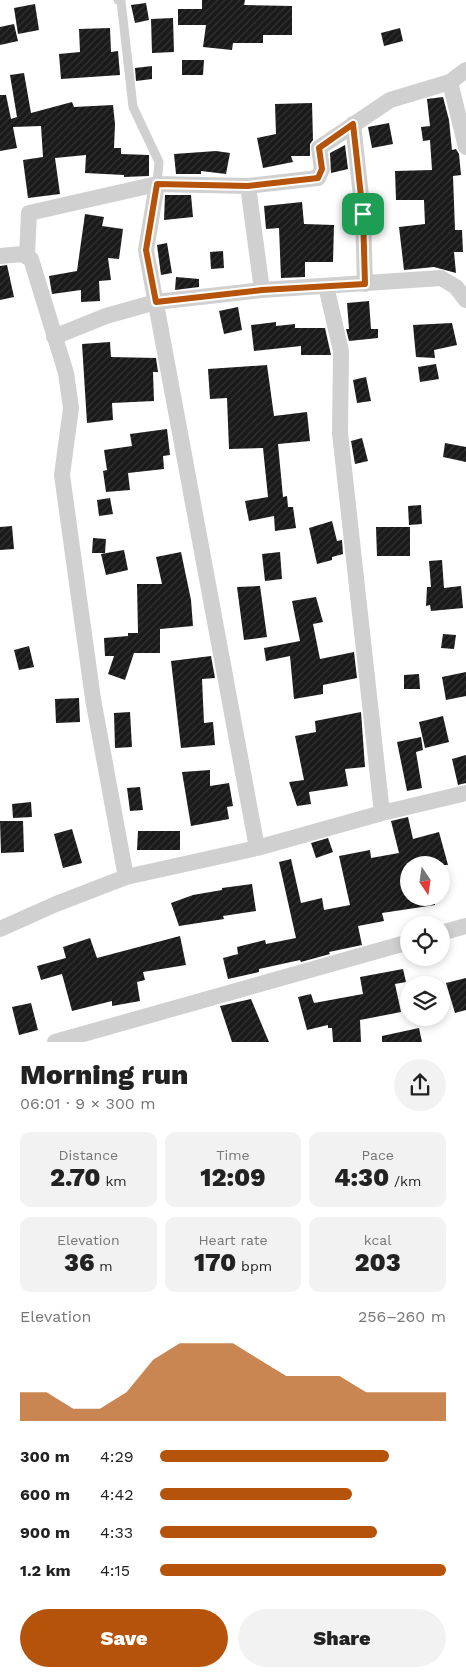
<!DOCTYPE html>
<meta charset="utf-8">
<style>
:root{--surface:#fff;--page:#f2f2f2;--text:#222;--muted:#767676;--accent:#b45309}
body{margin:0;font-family:"Work Sans",sans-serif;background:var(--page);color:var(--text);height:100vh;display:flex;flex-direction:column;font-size:19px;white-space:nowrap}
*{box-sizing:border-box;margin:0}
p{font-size:16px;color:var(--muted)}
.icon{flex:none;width:28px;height:28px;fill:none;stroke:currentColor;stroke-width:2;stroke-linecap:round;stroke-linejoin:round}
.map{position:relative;height:1042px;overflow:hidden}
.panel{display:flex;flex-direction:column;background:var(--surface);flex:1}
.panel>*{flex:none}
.needle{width:32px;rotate:167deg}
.tools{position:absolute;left:400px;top:856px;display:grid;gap:10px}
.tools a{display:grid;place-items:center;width:50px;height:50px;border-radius:50%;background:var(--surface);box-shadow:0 2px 8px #0003;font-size:25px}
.pin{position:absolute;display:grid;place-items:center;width:42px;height:42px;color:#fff;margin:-21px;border-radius:10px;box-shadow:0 2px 8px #0006}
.round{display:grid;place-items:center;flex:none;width:52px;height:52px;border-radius:26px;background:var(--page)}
.head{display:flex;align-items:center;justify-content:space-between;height:85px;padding:0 20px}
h1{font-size:28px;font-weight:800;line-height:38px}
.stats{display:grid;grid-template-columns:repeat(3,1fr);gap:8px;height:85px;padding:5px 20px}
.stats div{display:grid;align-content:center;border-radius:10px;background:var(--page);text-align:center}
.stats b{font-size:25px;font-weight:800}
.stats small{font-size:14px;font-weight:400}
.stats p{font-size:14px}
.chart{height:140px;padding:10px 20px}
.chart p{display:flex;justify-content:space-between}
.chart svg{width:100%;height:90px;margin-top:5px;fill:var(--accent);opacity:.7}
.button{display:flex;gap:10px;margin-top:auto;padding:10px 20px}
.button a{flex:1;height:58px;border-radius:30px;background:var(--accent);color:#fff;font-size:20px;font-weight:800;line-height:58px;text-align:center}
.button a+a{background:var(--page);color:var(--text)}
ul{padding:0 20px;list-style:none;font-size:16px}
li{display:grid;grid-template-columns:80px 60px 1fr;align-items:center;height:38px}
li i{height:12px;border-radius:6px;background:var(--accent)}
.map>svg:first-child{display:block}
</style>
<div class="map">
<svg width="466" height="1042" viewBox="0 0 466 1042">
<defs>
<pattern id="building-hatch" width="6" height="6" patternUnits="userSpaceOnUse" patternTransform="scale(1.25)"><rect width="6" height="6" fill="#1a1a1a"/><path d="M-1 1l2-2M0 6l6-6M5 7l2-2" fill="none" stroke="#333"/></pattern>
</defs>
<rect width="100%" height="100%" fill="#fff"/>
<path fill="url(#building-hatch)" d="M202,0H245L244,5L292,6V35H263V43H233L232,50L203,47L206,25H178V9H202Z
M146,3L149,20L135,23L131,5Z
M35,4L39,30L18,34L14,8Z
M173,18L174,52L152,53L151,19Z
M14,24L18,41L0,45V27Z
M110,28L111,52L118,51L120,75L61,79L59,54L80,52L79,29Z
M400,28L403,41L384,46L381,33Z
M182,60H204L203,75H182Z
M152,66V79L136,81L135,68Z
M24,73L31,113L72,102L74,107L113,105L115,124L114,148H121V154L149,155V176L124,177V175L85,173L86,155L55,158L60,194L28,198L23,160L43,157L41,126L13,127L17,148L0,151V95H6L11,119L17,117L10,75Z
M443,97L449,120L452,150L456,149L459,154L461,175L453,176L455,230H462L463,252H454L456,273L434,267L404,270L399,227L425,224L424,200H396L395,171L432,170L430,140L423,141L421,127L430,126L427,99Z
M312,103L313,140L310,144V156H291L293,162L263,168L257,138L276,134L275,104Z
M389,123L393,144L372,148L368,127Z
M345,145L348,169L331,173L330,153Z
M216,151L230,153L226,174L201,171V174H176L174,154Z
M165,195H191L193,217L164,220Z
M302,202L304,224L334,225L333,262H305V277L281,278L279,228L266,229L264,206Z
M85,214L104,217L102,226L123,229L119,259L108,258L111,280L99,281L100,301L81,302V290L52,294L49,276L77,271Z
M167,243L172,273L161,275L157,245Z
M223,251L224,268L211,269L210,252Z
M7,265L14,297L0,300V266Z
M176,277L199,279V287L175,290Z
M369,301L371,329H378V338L349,341L346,329H349L347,303Z
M238,307L242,330L224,334L219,311Z
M276,322V326L295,324V328H325L331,355H301V346L254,351L251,325Z
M452,323L457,345L434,350L435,358L416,357L413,325Z
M110,342L111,357L156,358L158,372H153L154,401L112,403L113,420L87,423L82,344Z
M436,364L439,379L420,382L418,367Z
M267,365L274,416L307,412L310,441L278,444L283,497L287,496L288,507H293L296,528L275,531L274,516L249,521L245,501L268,497L263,448L229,449L227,398L210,399L208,369Z
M366,377L371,401L357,403L353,380Z
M167,429L170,455L163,456L164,469L128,473L130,490L106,492L103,471L107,470L104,450L132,446L130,434Z
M362,438L368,461L355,464L351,441Z
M445,443L466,447V462L443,457Z
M110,498L113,514L99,516L97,500Z
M421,505L422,524L409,525L408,506Z
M332,521L337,541L342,540L343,554L332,557V560L317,564L309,528Z
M12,526L14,549L0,550V527Z
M376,527H410V556H377Z
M93,538L106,539L105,553H92Z
M124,550L128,570L106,575L101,554Z
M181,552L191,600L193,626L160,629V653H134L125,680L108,674L114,656H105L104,638L128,636V633H138L137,584H162L156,557Z
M280,552L282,579L265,581L262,554Z
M442,560L444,588L461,586L463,608L431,611L430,605L426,606L427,587H431L429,561Z
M260,586L267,637L244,640L237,587Z
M316,597L323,622L313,624L320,659L354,652L357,678L323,685V694L294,699L290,656L266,661L264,648L300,641L292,601Z
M443,634L456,635L454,649L441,648Z
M29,646L34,667L19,670L14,650Z
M211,656L215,678L202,679L204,723L213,722L215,745L181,748L171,661Z
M466,672V696L446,700L442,677Z
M419,674L420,689H404V675Z
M79,698L80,722L56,723L55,699Z
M130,712L132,747L115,748L114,713Z
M361,712L365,767L345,769L348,786L309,792L311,804L297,806L289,782L304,780L295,736L316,732L315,721Z
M443,716L449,742L425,748L419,722Z
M421,737L423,750L416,752L422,788L407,791L397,742Z
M466,755V783L458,785L452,759Z
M210,770V786L229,783L233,806L227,807L229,819L191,826L182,772Z
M140,787L143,810L130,811L127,788Z
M31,802L32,817L13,818L12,804Z
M408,817L413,839L439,832L448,865H409V898H435V905L382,913L384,921L358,926L362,945L329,952L330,954L301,962L300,960L259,969V972L228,979L223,958L238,954L237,947L265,940L266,944L296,938L279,862L291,859L301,903L322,898L324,910L350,905L339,856L370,850L371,858L399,853L391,821Z
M0,821H23L24,852L1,853Z
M72,829L82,863L63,868L54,834Z
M138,831H180V850H137Z
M328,838L333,852L316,858L311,843Z
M252,884L256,911L223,916L224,919L179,926L171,903L193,895L222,890V888Z
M180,936L186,965L143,972L145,980L137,982L140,1001L112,1006V1001L72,1011L62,974L41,980L37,966L66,958L63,947L90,938L97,958Z
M403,969L406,982L395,984L401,1012L360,1020L361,1042H333L332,1028H328V1025L307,1030L298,997L311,994L314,1003L363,994L360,977Z
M466,978V1010L455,1013L446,983Z
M251,999L269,1042H232L220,1006Z
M31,1003L38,1030L19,1035L12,1007Z
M419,1028L422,1042H382V1036Z"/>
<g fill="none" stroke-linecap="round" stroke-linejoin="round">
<path stroke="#d0d0d0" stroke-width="9" d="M118,0L121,1L133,107L159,162L157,184"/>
<path stroke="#d0d0d0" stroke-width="16" d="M450,82L466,147
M353,124L363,214L365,284
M157,184L146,250L257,848
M248,186L262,290
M0,256L22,254L31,259L66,373L71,408L62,475L93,699L126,877L56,904L0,929
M27,256L29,213L157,184L248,186L318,178L322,169L319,148L390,100L450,82L466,70
M326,286L341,351L340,433L382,813
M54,337L106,316L156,302L262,290L441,278L456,287L466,300
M126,877L257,848L382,813L466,793
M441,933L466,926
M55,1042L409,942"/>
</g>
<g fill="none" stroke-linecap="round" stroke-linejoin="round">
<defs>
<path id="route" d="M353,124L363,214L365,284L262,290L156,302L146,250L157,184L248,186L318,178L322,169L319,148Z"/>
</defs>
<use href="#route" stroke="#fff" stroke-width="10"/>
<use href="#route" stroke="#b45309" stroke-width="6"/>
</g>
</svg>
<div class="tools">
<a><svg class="needle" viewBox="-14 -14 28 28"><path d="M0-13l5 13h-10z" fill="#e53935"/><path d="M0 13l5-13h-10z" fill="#767676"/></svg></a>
<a><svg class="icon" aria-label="locate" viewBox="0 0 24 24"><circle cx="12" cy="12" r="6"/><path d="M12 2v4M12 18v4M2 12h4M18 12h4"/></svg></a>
<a><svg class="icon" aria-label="layers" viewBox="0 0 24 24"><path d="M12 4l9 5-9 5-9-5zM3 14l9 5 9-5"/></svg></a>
</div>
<div class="pin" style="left:363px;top:214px;background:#1e9e55"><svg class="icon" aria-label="arrive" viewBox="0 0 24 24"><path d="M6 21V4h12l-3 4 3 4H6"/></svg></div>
</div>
<section class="panel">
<div class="head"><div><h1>Morning run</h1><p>06:01 · 9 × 300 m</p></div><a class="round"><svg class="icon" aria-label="share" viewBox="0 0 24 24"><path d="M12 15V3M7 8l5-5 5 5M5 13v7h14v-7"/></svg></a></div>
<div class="stats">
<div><p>Distance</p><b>2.70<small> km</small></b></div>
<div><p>Time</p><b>12:09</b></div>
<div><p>Pace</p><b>4:30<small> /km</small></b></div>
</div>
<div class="stats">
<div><p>Elevation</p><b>36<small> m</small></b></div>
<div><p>Heart rate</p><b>170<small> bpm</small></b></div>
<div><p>kcal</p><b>203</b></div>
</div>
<div class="chart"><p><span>Elevation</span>256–260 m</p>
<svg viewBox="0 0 160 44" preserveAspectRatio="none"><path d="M0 44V30L10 30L20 38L30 38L40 30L50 14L60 6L70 6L80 6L90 14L100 22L110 22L120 22L130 30L140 30L150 30L160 30V44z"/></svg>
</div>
<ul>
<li><b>300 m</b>4:29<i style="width:80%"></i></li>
<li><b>600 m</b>4:42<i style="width:67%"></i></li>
<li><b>900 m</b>4:33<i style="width:76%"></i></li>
<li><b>1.2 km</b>4:15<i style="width:100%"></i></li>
</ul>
<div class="button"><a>Save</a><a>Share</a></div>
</section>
